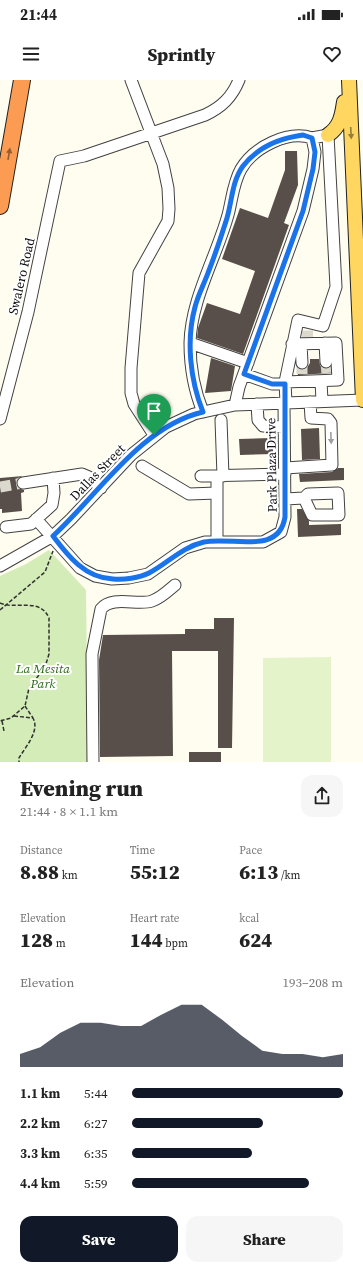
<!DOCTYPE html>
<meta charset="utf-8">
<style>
:root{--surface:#fff;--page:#f6f6f6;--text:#222;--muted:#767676;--accent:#111827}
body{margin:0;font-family:"Source Serif 4",serif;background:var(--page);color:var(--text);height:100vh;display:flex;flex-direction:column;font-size:15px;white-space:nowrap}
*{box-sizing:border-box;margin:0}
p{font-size:13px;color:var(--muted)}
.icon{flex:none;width:22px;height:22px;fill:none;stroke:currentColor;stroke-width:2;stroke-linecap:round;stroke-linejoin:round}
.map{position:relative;height:682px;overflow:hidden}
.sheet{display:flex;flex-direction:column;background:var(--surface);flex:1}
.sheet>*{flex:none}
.pin{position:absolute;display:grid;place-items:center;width:34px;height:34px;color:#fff;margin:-41px -17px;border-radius:50% 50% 50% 0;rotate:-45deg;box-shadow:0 0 4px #0007}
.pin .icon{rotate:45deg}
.round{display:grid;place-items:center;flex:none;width:42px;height:42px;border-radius:12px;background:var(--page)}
.head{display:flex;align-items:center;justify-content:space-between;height:68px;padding:0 20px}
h1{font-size:22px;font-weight:800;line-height:30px}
.stats{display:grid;grid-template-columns:repeat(3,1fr);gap:6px;height:68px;padding:4px 20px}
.stats div{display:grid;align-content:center}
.stats b{font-size:20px;font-weight:800}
.stats small{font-size:11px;font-weight:400}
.stats p{font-size:11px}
.chart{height:112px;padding:8px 20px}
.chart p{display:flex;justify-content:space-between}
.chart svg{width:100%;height:72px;margin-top:4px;fill:var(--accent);opacity:.7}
.action{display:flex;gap:8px;margin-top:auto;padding:8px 20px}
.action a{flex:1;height:46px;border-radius:12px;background:var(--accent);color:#fff;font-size:16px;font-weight:800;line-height:46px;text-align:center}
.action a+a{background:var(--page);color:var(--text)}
ul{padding:0 20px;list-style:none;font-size:13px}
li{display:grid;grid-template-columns:64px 48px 1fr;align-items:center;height:30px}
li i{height:10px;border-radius:5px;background:var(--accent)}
.status{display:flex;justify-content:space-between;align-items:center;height:28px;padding:0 20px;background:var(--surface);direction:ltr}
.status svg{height:11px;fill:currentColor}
header{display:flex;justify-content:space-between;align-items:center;height:52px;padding:0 20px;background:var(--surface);font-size:18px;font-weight:800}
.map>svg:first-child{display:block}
</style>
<div class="status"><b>21:44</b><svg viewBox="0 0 49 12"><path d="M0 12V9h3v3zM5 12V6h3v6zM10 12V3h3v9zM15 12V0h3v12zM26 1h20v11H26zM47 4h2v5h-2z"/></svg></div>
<header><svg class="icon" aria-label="menu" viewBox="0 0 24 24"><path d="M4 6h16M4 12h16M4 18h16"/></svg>Sprintly<svg class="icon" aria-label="heart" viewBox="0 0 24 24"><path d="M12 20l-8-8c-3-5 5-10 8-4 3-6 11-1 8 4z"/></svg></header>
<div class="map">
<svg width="363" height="682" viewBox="0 0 363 682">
<rect width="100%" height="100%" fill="#fffcf0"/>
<path fill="#d4ecb7" d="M49,470L86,510L88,682H0V496L26,484Z"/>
<path fill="#e5f3ca" d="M331,577V682H263V578Z"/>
<path fill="#584f4a" d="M285,71H297L298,105L284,143L289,145L243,274L197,258L198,248L207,223L240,234L255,191L222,179L240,128L268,138L285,90Z
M211,278L235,286L231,311L205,313Z
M310,279H319L320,285L322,288L330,287L331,293L298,295L297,288L302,290L306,289L310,283Z
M319,348L320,379L302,380L301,349Z
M273,358V374L240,375L239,359Z
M338,388H344V400L300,402L299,394L332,392Z
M23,396L18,398L16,404L18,408L24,410V412L21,413L22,431L2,433V429H0V398Z
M297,429H302L309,441V445L341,444V455L298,457Z
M214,538H234L232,668H218V571H172L173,676L100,677L99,580L103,555L185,554V549H214Z
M189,672H221V682H189Z"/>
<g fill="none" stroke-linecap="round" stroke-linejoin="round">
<path stroke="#dbd8ce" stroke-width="11" stroke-dasharray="11 5.5" stroke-linecap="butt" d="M302,256H317
M326,282L327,294
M302,283V295
M0,407L23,403"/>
<defs>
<path id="minor" d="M131,0L163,84L168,108L169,129L168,141L139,193L131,288V313L134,324L154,355
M190,263L248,283
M325,263L326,282
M301,264L302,283
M244,294L272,304H285
M321,301L322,321
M285,302L338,300L336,263L292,264
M257,324L258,340L263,346L284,347
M235,325L239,307L303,131L313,89L315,72L312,58L328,55L336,207L323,246L298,240L285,302L286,323
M203,332C194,310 190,287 190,263C191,219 216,178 228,135C232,120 233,103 241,89C254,67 288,50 312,58
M0,339L28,232L60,81L84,76L205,35C222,27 232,17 239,0
M221,340L223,396
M142,386L189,414L217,413
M285,388L332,385L331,343L328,339L311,338L310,322
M201,396L285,394
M217,396V462
M23,403L82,394L89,397L101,408
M285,419L304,418L308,414L338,413L339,435H312L304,418
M36,439L80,488L95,496L112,499L129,498L148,494L185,468L205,462H263L281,452L285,437L284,323
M6,447L31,444L52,425L54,413L53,398
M0,486L53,456L71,439L131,375L166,347L194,334L235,325L363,320
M93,682L92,574L101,529C112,515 138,526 152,521C161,518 168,511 175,505"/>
<path id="major" d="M349,0L363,320
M328,55C340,47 342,36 344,22"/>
<path id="highway" d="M0,126L22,0"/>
</defs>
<use href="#minor" stroke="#424242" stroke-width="13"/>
<use href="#major" stroke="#202020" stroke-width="16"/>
<use href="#highway" stroke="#202020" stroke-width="18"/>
<path stroke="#313131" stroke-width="1.5" stroke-dasharray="4 2" stroke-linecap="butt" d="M0,523C16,530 40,517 49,538V574L45,587L29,608L25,626L11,638L0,641
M0,530L45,492L53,471
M25,626L33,638
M14,636L33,638C40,651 26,666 19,678V682
M2,641L4,651"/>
<use href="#minor" stroke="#fff" stroke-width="11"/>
<use href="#major" stroke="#ffd660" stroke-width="14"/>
<use href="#highway" stroke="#fc9c52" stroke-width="16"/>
</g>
<defs><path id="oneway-solid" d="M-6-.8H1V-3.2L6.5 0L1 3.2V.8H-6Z"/></defs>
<use fill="#937c3c" href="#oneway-solid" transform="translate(351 53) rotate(87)"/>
<use fill="#915d34" href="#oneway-solid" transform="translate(9 74) rotate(-80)"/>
<use fill="#9f9f9f" href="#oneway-solid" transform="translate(331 358) rotate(88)"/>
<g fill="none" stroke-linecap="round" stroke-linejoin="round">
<defs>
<path id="route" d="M303,55L312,58L315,72L313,89L303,131L244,294L272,304H285V437C279,476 232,456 204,462C182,467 168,483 149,493C139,498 124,500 113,499C85,498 68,476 53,456C98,415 141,346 203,332C190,300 186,260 195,227C198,215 204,204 208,193C215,175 221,157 227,138C232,121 232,101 243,86C258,67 280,58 303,55Z"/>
</defs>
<use href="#route" stroke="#fff" stroke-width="8"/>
<use href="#route" stroke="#1a73e8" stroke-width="5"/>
</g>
<g text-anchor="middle" stroke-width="4" stroke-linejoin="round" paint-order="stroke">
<g font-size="13" fill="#0f0f0f" stroke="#fff">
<text transform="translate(21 196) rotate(-77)" y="5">Swalero Road</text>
<text transform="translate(271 385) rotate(-91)" y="5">Park Plaza Drive</text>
<text transform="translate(97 392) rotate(-46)" y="5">Dallas Street</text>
</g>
<g font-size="13" font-style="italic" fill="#2d6b1b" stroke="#fff">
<text x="43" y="593">La Mesita<tspan x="43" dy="15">Park</tspan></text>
</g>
</g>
</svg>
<div class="pin" style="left:154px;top:355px;background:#1e9e55"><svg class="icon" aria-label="arrive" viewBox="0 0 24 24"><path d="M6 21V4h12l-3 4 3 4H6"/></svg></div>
</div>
<section class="sheet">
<div class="head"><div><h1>Evening run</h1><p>21:44 · 8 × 1.1 km</p></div><a class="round"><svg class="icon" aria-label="share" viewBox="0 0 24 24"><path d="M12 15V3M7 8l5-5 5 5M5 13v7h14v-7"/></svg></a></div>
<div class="stats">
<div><p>Distance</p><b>8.88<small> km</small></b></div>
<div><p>Time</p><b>55:12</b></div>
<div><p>Pace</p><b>6:13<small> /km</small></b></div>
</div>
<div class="stats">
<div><p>Elevation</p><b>128<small> m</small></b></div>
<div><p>Heart rate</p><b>144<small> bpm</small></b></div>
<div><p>kcal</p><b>624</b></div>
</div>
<div class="chart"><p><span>Elevation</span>193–208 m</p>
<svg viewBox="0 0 160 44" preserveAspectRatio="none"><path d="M0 44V36L10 32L20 23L30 17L40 17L50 19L60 19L70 12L80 6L90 6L100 15L110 25L120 34L130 36L140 36L150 38L160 36V44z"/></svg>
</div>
<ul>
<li><b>1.1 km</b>5:44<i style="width:100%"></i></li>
<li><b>2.2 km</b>6:27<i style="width:62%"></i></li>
<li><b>3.3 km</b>6:35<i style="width:57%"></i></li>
<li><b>4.4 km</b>5:59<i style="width:84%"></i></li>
</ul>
<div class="action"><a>Save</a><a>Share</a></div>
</section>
